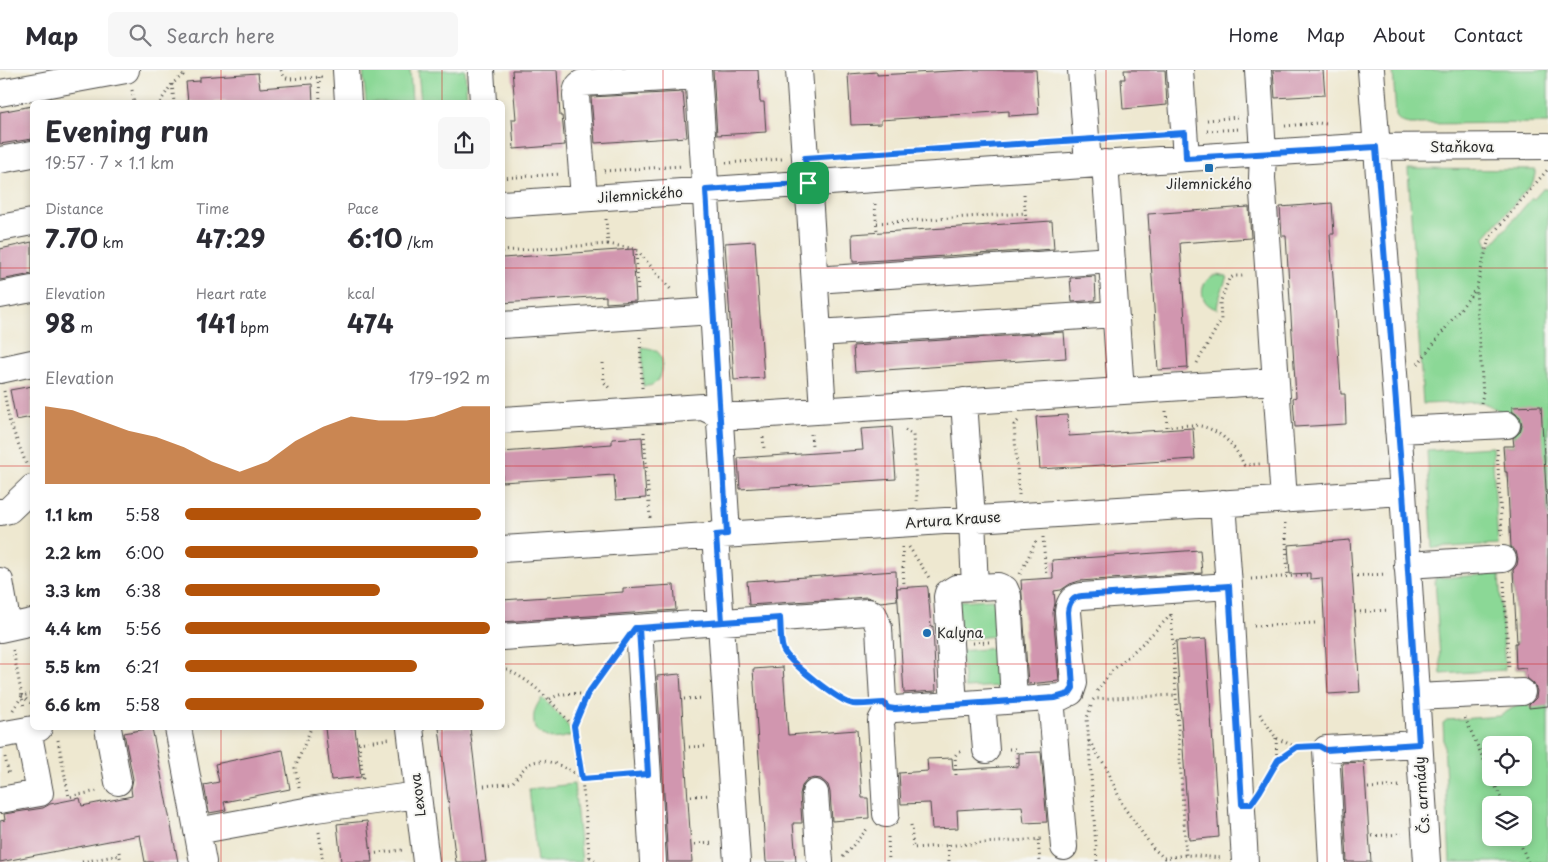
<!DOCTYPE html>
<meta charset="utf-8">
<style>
:root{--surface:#fff;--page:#f7f7f7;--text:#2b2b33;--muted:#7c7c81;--line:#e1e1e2;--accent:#b45309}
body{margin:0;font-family:"Playpen Sans",sans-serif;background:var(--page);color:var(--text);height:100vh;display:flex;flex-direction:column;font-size:19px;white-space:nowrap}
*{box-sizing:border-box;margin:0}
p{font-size:16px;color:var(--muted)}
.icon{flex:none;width:28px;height:28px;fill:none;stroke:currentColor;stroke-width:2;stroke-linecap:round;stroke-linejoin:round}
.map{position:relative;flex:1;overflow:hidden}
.details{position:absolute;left:30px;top:30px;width:475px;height:630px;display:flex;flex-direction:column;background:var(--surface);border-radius:8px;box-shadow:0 2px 8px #0003}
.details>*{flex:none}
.buttons{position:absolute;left:1482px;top:666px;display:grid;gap:10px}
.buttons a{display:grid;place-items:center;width:50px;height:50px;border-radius:8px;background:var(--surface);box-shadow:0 2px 8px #0003;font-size:25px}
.pin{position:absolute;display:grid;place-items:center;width:42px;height:42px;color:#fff;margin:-21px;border-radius:10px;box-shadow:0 2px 8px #0006}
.round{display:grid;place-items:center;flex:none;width:52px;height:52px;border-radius:8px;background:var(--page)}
.head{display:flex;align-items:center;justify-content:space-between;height:85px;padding:0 15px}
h1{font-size:28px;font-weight:700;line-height:38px}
.figures{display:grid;grid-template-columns:repeat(3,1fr);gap:8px;height:85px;padding:5px 15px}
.figures div{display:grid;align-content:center}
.figures b{font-size:25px;font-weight:700}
.figures small{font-size:14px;font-weight:400}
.figures p{font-size:14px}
.chart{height:140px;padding:10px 15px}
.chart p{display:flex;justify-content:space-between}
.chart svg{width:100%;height:90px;margin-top:5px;fill:var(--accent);opacity:.7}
ul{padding:0 15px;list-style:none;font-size:16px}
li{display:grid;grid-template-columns:80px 60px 1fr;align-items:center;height:38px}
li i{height:12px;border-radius:6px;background:var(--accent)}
header{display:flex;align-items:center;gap:30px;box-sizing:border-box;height:70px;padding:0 25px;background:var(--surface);border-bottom:1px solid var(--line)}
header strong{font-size:24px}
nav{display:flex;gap:28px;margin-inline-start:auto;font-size:18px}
.search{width:350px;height:45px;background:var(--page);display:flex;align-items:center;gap:12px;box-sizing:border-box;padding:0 18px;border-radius:8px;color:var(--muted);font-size:19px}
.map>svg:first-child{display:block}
</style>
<header>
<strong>Map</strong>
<div class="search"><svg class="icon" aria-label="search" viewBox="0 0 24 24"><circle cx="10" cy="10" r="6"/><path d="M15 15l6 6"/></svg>Search here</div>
<nav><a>Home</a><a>Map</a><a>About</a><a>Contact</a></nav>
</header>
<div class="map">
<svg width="1548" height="792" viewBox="0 0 1548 792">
<rect width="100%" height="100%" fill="#f6f6f2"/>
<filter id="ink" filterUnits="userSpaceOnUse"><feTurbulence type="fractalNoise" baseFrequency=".02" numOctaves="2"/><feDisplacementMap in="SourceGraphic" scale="10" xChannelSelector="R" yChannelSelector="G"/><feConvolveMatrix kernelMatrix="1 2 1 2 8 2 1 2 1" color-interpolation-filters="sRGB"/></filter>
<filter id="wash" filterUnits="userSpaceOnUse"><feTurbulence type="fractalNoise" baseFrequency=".0096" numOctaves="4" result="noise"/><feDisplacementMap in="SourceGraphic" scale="20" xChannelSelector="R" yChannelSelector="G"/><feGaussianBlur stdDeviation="1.12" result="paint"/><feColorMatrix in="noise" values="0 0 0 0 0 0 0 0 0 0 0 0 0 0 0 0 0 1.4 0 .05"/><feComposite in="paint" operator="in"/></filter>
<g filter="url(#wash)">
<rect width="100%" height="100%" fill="#eee8d0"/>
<path fill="#8bd896" stroke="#5b8260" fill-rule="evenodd" d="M363,0H410L412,32H366Z
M418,0H465L467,32H421Z
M1393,0H1548V53L1410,54C1404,53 1399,52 1396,46Z
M1408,99L1535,100V104L1533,112L1485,167L1489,178L1532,128L1534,129L1543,119H1548V792H1450L1443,653L1447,650L1500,646L1528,628L1526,599H1516L1515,573L1517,572L1507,402H1505L1503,376L1514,375L1512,347L1482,332L1423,334ZM1491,675H1524V708H1491ZM1491,735H1524V768H1491Z
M1217,204L1227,206L1218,232L1217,239C1197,234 1198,210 1217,204Z
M642,277C646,278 651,278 655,280C666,286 664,306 655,313C652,316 648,316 643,316Z
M1492,377L1498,474L1433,478L1427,381Z
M1499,504L1505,600L1441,604L1435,508Z
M992,529L997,532L999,562L997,566L961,569L958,531Z
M996,578L1001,582L1000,616L965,618L961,581Z
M542,628C553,639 568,651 572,665C556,670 548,671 535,659C532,646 534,638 542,628Z
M574,714L582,792H537L529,719Z"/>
<g id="blocks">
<path fill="#d196af" d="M512,0H557L560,46H562L565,75L514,79L512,49H516Z
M713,0H758L760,32H764L766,62L717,65Z
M970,0H1036L1039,44L1009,46V41L881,50V54L851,55L848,4L877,2V5Z
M1124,0H1165L1167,35L1123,39L1121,9H1125Z
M1273,0H1323L1325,25L1275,28Z
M258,3L260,18L312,14L313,32H188L186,12L200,11V7Z
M683,22L687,67L595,73L591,27Z
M32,36V69L0,74V42Z
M1332,133L1334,164H1330L1338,278L1341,324H1345L1346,354L1295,357L1293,328L1296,327L1286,166H1282L1280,137Z
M1249,137L1251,168L1180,173L1188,298L1158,300L1148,144Z
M1052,151L1054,179L853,192L852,164Z
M755,171L764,308L734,310L725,173Z
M32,172V204L0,210V179Z
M633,179L636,231L606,233V226L502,233V188Z
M1095,206L1096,230L1072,232L1070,208Z
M1064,262L1066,288L855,302L853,276Z
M32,316V347L16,350L10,320Z
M1541,336L1548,451V636L1529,638V635L1536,628L1537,621L1534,614L1527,608L1526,598L1516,599L1515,573H1517L1513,500L1517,495L1518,489L1516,481L1511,477L1507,402H1505L1503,376H1514L1513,368L1520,362L1522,355L1520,347L1512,341V337Z
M1067,345L1069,366L1193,358L1195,389L1040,399L1036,347Z
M892,357L896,409L740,419L738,388L863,380L861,359Z
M642,367L646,428L616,430L614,405L502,412V382L612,374V369Z
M1350,470L1360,622L1328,624L1322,508L1310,509V503L1290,504L1288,475Z
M1200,480L1202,503L1079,511L1070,514L1061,520L1054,521L1055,533L1053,543L1059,611L1028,614L1021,510L1053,508L1052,490Z
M896,501L897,530L881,532L867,527L749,535L747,511Z
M674,515L676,540L502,552V530L623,522V518Z
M927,516L928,519L931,557L933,556L936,621L904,623L897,518Z
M1206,569L1219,767L1189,770L1176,571Z
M783,597L788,665L857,660L862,728H868L869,748L832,751L830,722L828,715L821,709L814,708L807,710L802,716L800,724L802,753H793L796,792H766L753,599Z
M680,604L683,653L692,792H668L657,606Z
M152,658L178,792H145L140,765L0,792V751L5,750L4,744L43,738L50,734L80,728L82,736L132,726L131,719L133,709L124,663Z
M325,658H355L361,707L331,710Z
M439,658H470L486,792H456Z
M283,680L290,719L224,732L226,740L209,743L204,715L219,712L215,694Z
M1041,682L1047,752L1024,753L1022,736L957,740L958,758L932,759L930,733L901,734L899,703L928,701L927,689L952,688L953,700L1019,696V683Z
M1364,692L1371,792H1347L1342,693Z
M367,751L372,792H341L337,754Z"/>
</g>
</g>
<g filter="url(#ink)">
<use href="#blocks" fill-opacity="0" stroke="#484744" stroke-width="1"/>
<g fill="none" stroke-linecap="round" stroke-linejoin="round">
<defs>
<path id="minor" d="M346,0L348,32
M481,0L483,32
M698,0L727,464
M799,0L805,88L810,139L823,340
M1081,0L1088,94
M1180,0L1186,88
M1258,0L1263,83L1262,108L1284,430
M1371,0L1403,422L1427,792
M0,23L126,0
M0,90L32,84
M1105,93L1121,321
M584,128L576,26C576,20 577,16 582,13L698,6
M502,134L1263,83L1359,77L1548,76
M0,158L32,152
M815,210L1112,190
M0,225L32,219
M502,255L713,241
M818,263L1115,244
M0,300L32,293
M964,331L972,449L975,517
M502,350L703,337L720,345L741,346L1275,311
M1398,360L1507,355
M0,442L9,440L32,418
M715,465L737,792
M502,479L1403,422
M1407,495L1503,489
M0,511L8,557
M1229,516L1245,792
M639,558L653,792
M0,559L32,552
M502,567L868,542L874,545L879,558L883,630L888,638L895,639L1061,627L1071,622L1074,613L1068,542C1069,533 1072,527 1082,526L1229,516L1223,433
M1416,627L1522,622
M1051,628L1064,777
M982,633L986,680
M954,635L947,527L948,523L956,518L998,516L1005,519L1008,526L1014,630
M108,658L118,712
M178,658L203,792
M410,658L426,792
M0,665L39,658
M815,723L820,792
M0,730L40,723L28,660
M886,744L881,651L888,638
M197,761L316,739L418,725
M1332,792L1326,679L1419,674"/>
</defs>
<use href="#minor" stroke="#484744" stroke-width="28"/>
<path stroke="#484744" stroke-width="3" stroke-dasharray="1 4" stroke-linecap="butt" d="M281,0L284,7L289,9L323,7
M319,7L320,32
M172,14L174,32
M132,20L134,32
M160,32L172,14L183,5V0
M1207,50L1238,47
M1285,56L1318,53L1326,54
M1207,61L1239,59
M1108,67L1161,64
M828,86L1064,70
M726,93L782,89
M604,101L682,96
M502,108L560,104
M1024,124L1026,150
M875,134L877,161
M606,149L608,174L636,179L672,221
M877,153L1026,143
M636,179L638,223
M502,181L608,174
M640,267L642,318
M603,293L604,312L611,320
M1197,293L1221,250L1220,233L1229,209L1234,206H1245
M1418,294L1475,220
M4,321L9,350L27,396
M1481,333L1483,324L1476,220L1489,168L1548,99
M1166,341L1167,357C1175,356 1185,355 1194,355C1217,357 1235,374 1244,395L1260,394
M1018,351L1014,355L1019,425
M905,360L913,365L917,431
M644,362L650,448
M811,364L812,376
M763,367L764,379
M1497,379L1502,467
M1285,453L1288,507
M1043,467L1046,506
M902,477L904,515
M909,477L930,509
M1020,504L1037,469
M1352,506L1387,504
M1251,509L1310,505
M1504,511L1509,599
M1355,542L1389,540
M1171,544L1186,785
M1254,556L1316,553
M782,571C783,577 783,581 787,586C797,599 834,627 849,632C853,634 857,633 861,633
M973,573L989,572
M13,580L24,637
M502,598C532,609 554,634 574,657
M1097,621L1112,601L1144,572L1171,545
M22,626L32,634
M550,629C562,622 574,623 587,625
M684,629L703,628
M1093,630L1094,629L1176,625
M1091,636L1087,648L1097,792
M13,640L22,626L32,624
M1260,644L1276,668L1296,677
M1465,648L1491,706
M1276,668L1277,690
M58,670L69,727L97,721
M1089,671L1106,697L1123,736L1153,778L1164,788L1186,785L1222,788
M358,673L389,669
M359,673L363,708L361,709
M689,677L708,676
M1009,679H1015L1017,681V701
M5,687L9,705
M956,705L955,686L957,683L963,681
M1492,708L1504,735
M1265,713C1274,698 1283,678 1303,677
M484,716L512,713C518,707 523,697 531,693C546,686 570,699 582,709L625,706
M299,718L295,698L311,658
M1368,718L1400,716
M691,726L711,725
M911,755L913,778L1041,769
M319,762L323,792
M1372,766L1402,764
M888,767L889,792
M1518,768L1528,792
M1038,770L1040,792
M695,774L714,773
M948,775L949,792
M119,782L121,792
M371,784L402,780
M590,787L598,792
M843,787L868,758
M82,792L120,785
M590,792L582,709L574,657L587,625L617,583"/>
<use href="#minor" stroke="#fff" stroke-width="26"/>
</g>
</g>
<g fill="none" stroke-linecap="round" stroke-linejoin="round" filter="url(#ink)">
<defs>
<path id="route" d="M808,113L706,120L727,464L716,465L722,552L639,558H635L587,625L574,656L582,709L648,704L639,558C686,555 733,551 780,548C781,558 780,570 783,579C787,591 840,632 853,634C863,635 874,633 884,633L888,638L895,639L1055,628L1069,624L1073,618L1068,542C1069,533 1072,527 1082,526L1229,516L1242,734H1251L1260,721L1278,690L1297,677L1319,676L1326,680L1419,674L1403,422L1376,77L1186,88L1185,63L805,88L808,113"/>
</defs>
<use href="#route" stroke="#fff" stroke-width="10"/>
<use href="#route" stroke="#1a73e8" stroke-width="6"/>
</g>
<path fill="none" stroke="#d62828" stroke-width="1" stroke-opacity="0.55" d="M221,0V32M442,0V32M663,0V792M885,0V792M1106,0V792M1327,0V792M0,198H32M502,198H1548M0,396H32M502,396H1548M0,594H32M502,594H1548M221,658V792M442,658V792"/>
<g fill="#1f6fb2" stroke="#f6f6f2" stroke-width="2">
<rect x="1204" y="93" width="10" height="10" rx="2.5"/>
<circle cx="927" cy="563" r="5"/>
</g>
<g text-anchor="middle" stroke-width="4" stroke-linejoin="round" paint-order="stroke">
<g font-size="14" fill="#2b2b2b" stroke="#f6f6f2">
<text x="1462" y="82">Staňkova</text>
<text transform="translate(640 125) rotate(-4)" y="5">Jilemnického</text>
<text transform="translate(953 450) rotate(-4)" y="5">Artura Krause</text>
<text transform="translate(418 725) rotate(-97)" y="5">Lexova</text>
<text transform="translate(1422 725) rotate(-94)" y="5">Čs. armády</text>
</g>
<g font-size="14" fill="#2b2b2b" stroke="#f6f6f2">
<text x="1209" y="119">Jilemnického</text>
<text x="937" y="568" text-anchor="start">Kalyna</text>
</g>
</g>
</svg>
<div class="buttons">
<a><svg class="icon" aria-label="locate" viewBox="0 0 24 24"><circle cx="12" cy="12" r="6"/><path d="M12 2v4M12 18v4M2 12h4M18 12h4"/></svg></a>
<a><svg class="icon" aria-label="layers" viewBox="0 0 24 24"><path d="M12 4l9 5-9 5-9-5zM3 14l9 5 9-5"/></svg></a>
</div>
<div class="pin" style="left:808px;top:113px;background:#1e9e55"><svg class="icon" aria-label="arrive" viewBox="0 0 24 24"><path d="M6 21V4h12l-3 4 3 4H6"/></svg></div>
<section class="details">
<div class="head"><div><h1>Evening run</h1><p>19:57 · 7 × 1.1 km</p></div><a class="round"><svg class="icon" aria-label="share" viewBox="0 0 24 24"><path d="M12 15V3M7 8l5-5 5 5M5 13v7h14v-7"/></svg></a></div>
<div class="figures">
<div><p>Distance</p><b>7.70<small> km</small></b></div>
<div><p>Time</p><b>47:29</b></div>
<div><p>Pace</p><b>6:10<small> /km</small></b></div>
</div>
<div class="figures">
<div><p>Elevation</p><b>98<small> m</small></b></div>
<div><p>Heart rate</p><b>141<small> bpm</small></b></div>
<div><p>kcal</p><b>474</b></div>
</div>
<div class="chart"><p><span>Elevation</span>179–192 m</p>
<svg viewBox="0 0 160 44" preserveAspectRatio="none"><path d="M0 44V6L10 8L20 13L30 18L40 21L50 26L60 33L70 38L80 33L90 23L100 16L110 11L120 13L130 13L140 11L150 6L160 6V44z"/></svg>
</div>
<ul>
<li><b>1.1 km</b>5:58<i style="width:97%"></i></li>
<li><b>2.2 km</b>6:00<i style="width:96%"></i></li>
<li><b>3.3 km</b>6:38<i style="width:64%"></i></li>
<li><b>4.4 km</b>5:56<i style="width:100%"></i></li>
<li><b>5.5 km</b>6:21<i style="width:76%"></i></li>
<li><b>6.6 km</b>5:58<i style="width:98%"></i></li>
</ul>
</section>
</div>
